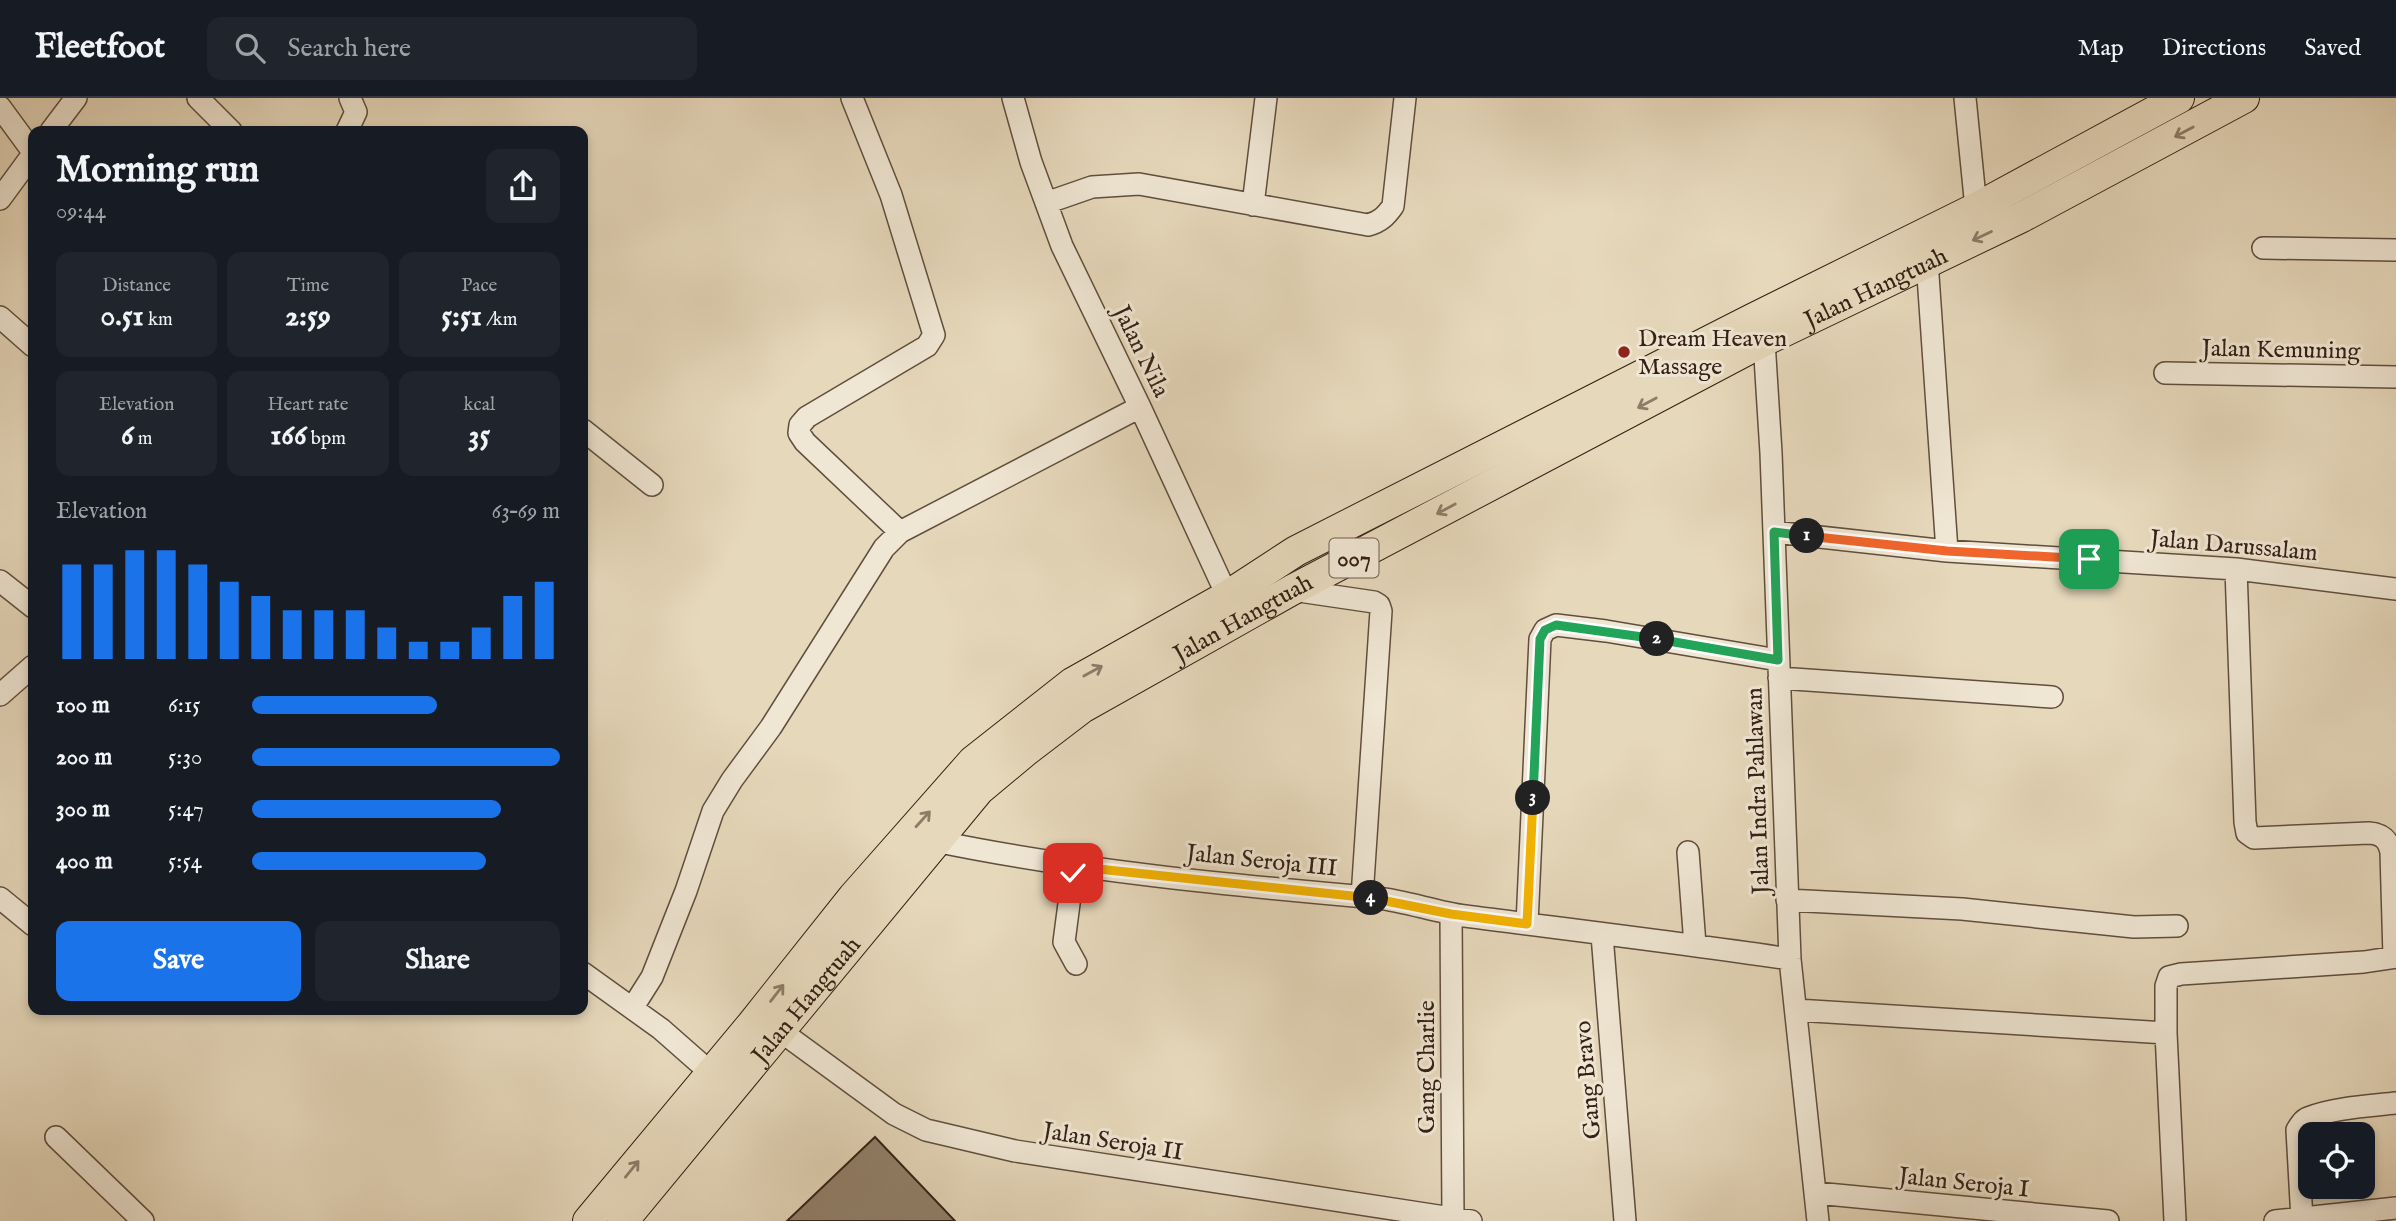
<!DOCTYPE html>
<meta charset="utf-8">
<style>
:root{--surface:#171b24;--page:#20242c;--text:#f1f3f6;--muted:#9ea1a6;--line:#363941;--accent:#1a73e8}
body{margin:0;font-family:"IM FELL English",serif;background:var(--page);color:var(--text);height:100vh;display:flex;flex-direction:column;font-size:26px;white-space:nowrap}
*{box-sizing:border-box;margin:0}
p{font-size:23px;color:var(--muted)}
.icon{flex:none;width:38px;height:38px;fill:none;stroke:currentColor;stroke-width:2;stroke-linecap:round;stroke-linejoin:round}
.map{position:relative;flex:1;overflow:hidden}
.side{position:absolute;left:28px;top:28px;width:560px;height:889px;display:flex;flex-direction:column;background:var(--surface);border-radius:14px;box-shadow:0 4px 10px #0003}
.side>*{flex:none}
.fabs{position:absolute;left:2298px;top:1024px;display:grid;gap:14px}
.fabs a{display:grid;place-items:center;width:77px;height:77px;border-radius:14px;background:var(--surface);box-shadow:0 4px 10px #0003;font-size:35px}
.pin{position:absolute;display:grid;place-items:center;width:60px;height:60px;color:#fff;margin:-30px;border-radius:14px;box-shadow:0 4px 10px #0006}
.km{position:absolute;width:35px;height:35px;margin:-18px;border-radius:50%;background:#222;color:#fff;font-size:19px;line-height:35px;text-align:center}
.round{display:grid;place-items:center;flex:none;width:74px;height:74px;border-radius:14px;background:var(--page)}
.summary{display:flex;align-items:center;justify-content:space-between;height:119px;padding:0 28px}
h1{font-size:38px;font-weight:700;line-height:52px}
.figures{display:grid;grid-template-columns:repeat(3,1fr);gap:10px;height:119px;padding:7px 28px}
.figures div{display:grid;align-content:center;border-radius:14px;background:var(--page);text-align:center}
.figures b{font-size:30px;font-weight:700}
.figures small{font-size:19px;font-weight:400}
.figures p{font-size:19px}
.chart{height:196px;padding:14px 28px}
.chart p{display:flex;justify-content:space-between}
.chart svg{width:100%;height:126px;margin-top:7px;stroke:var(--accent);stroke-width:6}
.cta{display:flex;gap:14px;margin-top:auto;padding:14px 28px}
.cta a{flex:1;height:80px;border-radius:14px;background:var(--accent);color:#fff;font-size:28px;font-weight:700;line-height:80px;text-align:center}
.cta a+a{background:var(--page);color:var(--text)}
ul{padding:0 28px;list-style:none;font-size:23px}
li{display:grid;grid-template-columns:112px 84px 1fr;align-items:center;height:52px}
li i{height:18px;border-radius:9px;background:var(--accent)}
header{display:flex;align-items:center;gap:42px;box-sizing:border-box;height:98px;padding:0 35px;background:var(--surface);border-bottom:2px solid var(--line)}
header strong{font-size:33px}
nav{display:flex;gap:38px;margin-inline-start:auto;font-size:24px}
.search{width:490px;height:63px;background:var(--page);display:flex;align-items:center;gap:18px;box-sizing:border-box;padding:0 24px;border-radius:14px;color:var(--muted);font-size:26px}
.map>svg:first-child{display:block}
</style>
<header>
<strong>Fleetfoot</strong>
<div class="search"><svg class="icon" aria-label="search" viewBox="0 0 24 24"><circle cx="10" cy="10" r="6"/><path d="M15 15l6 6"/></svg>Search here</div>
<nav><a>Map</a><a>Directions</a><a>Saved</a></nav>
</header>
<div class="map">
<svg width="2396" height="1123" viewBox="0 0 2396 1123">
<rect width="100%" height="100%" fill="#e6d8bb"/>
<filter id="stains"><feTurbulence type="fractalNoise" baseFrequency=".00286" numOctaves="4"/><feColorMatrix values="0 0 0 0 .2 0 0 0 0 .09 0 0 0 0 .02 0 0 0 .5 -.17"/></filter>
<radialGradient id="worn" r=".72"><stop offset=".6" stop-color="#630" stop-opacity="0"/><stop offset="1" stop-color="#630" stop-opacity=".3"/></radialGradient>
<path fill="#91806b" stroke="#342015" stroke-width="2" d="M875,1039L955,1123H787Z"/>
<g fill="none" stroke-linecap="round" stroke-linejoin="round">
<defs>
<path id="minor" d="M198,0L231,33
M852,0L891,97L934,237L927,248L807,319L800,327L799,335L805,344L900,434
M1013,0L1031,64L1062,148L1140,309L1232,508
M1965,0L1976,110
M0,9L33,54
M51,33L76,0
M347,33L356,14L350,0
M0,101L33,56
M1046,105L1092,89L1139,86L1368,127C1380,124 1386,118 1393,108L1405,0
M1253,107L1266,0
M2263,150L2396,152
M1927,163L1947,453
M0,219L33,248
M1758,232L1764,243L1771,355L1790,861L1818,1123
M2165,275L2396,279
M583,332L652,387
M1774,434L1947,453L2236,471L2396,491
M2236,471L2245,724L2247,735L2254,740L2369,735C2382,736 2388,741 2391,754L2394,859
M0,483L33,509
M1292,492L1374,504L1379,507L1381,513L1362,799
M1779,580L2052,599
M0,597L33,568
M935,743C1080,773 1229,787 1377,800C1406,803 1435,814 1465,818C1573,832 1682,845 1790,861
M1688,754L1695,847
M1070,768L1073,775L1064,844L1076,866
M0,800L33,827
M1787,802L1962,811L2134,829L2177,828
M1451,816L1453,1121
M1527,826L1540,541L1545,532L1556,527L1606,533L1778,562
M1602,837L1625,1123
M583,875L661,931L711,975
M633,909L652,879L686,793L713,713L732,682L771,629L884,450L900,434L1140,309
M1796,912L2166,935
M779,932L894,1016L926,1032L1015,1053L1471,1123
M56,1039L143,1123
M1816,1095L2108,1123
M2302,1122L2297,1032C2300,1027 2303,1022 2308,1020C2332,1010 2369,1008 2396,1005
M2175,1123L2166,935V888L2169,879L2181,876L2364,864L2396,859
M2275,1123L2396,1110"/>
<g id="highway">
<path d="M588,1123L752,926L853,799L973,663L1072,585L1227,498L1296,453L1752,221L1976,110L2179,0"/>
<path id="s1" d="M623,1123L979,692L1027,652L1082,610L1292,492L1764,243L2022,119L2244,0"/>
</g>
</defs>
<use href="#minor" stroke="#604e3e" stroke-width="24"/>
<use href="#highway" stroke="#342015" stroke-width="32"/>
<use href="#minor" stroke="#efe6d3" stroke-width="21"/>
<use href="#highway" stroke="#e6d8bb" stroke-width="30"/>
</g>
<defs><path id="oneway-shaft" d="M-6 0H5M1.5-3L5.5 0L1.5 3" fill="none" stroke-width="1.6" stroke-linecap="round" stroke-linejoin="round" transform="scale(1.75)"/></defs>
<g stroke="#8d7c68">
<use href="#oneway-shaft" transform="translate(2184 34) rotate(152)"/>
<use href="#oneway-shaft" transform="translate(1982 138) rotate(155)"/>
<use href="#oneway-shaft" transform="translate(1647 305) rotate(152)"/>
<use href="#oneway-shaft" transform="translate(1446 411) rotate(152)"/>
<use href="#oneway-shaft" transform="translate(1093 573) rotate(-29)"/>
<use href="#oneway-shaft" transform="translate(923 721) rotate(-48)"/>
<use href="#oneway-shaft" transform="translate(777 895) rotate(-52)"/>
<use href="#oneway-shaft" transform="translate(632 1071) rotate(-51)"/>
</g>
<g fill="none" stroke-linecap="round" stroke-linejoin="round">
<defs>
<path id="split-1" d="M1807,438L1947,453L2089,461"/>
<path id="split-2" d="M1657,541L1778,562L1774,434L1807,438"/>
<path id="split-3" d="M1533,700L1540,541L1545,532L1556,527L1657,541"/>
<path id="split-4" d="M1371,800L1451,816L1527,826L1533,700"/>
<path id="split-5" d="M1073,775L1070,768L1371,800"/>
</defs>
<use href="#split-1" stroke="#fff" stroke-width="14"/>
<use href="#split-2" stroke="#fff" stroke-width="14"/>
<use href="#split-3" stroke="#fff" stroke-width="14"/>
<use href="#split-4" stroke="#fff" stroke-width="14"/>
<use href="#split-5" stroke="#fff" stroke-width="14"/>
<use href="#split-1" stroke="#f0652b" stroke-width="9"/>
<use href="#split-2" stroke="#22a559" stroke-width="9"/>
<use href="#split-3" stroke="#22a559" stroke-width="9"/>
<use href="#split-4" stroke="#f5b400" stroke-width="9"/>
<use href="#split-5" stroke="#f5b400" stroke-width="9"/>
</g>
<circle fill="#8f2418" stroke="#efe6d3" stroke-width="2.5" cx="1624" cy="254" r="7"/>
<g text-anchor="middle" stroke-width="6" stroke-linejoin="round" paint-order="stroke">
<rect fill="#efe6d3" stroke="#6c5b4e" stroke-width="2" x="1329.5" y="440.5" width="49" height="39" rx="5"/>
<g font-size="23" font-weight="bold" fill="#342015">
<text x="1354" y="468">007</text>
</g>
<g font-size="24" fill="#342015" stroke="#efe6d3">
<text dy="8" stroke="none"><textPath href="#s1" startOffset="1589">Jalan Hangtuah</textPath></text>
<text transform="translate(2281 251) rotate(1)" y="8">Jalan Kemuning</text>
<text transform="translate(1142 253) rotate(64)" y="8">Jalan Nila</text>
<text transform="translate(2234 447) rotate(5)" y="8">Jalan Darussalam</text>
<text dy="8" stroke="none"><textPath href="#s1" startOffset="875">Jalan Hangtuah</textPath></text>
<text transform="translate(1757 693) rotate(-92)" y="8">Jalan Indra Pahlawan</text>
<text transform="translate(1262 762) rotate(6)" y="8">Jalan Seroja III</text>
<text dy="8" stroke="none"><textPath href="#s1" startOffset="287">Jalan Hangtuah</textPath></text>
<text transform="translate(1426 969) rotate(-90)" y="8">Gang Charlie</text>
<text transform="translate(1587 982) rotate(-95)" y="8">Gang Bravo</text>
<text transform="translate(1113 1043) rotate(9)" y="8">Jalan Seroja II</text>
<text transform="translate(1964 1084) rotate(6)" y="8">Jalan Seroja I</text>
</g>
<g font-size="24" fill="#342015" stroke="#efe6d3" text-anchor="start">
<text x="1638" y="248">Dream Heaven<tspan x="1638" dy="28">Massage</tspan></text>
</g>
</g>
<rect width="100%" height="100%" filter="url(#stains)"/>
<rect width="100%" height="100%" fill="url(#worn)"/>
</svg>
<div class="fabs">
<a><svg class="icon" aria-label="locate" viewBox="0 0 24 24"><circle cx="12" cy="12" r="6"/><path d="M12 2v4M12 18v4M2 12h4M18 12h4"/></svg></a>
</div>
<div class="pin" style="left:2089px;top:461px;background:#1e9e55"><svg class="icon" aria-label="arrive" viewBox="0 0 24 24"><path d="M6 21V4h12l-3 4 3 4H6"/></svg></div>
<div class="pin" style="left:1073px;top:775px;background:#d93025"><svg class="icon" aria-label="check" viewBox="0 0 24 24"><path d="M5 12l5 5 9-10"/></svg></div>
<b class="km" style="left:1807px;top:438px">1</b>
<b class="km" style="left:1657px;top:541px">2</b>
<b class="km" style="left:1533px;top:700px">3</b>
<b class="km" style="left:1371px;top:800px">4</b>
<section class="side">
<div class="summary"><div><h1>Morning run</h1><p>09:44</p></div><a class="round"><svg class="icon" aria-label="share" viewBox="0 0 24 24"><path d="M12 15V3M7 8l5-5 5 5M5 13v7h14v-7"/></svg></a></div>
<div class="figures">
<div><p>Distance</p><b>0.51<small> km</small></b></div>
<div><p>Time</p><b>2:59</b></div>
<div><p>Pace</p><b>5:51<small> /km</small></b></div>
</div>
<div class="figures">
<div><p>Elevation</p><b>6<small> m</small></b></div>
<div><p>Heart rate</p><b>166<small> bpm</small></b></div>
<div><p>kcal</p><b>35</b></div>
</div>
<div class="chart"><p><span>Elevation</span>63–69 m</p>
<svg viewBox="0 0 160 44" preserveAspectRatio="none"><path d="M5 44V11M15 44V11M25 44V6M35 44V6M45 44V11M55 44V17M65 44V22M75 44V27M85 44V27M95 44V27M105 44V33M115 44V38M125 44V38M135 44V33M145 44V22M155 44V17"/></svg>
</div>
<ul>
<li><b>100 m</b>6:15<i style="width:60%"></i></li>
<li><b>200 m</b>5:30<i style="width:100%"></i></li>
<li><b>300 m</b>5:47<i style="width:81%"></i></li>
<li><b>400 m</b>5:54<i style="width:76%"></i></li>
</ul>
<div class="cta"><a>Save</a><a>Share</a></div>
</section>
</div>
